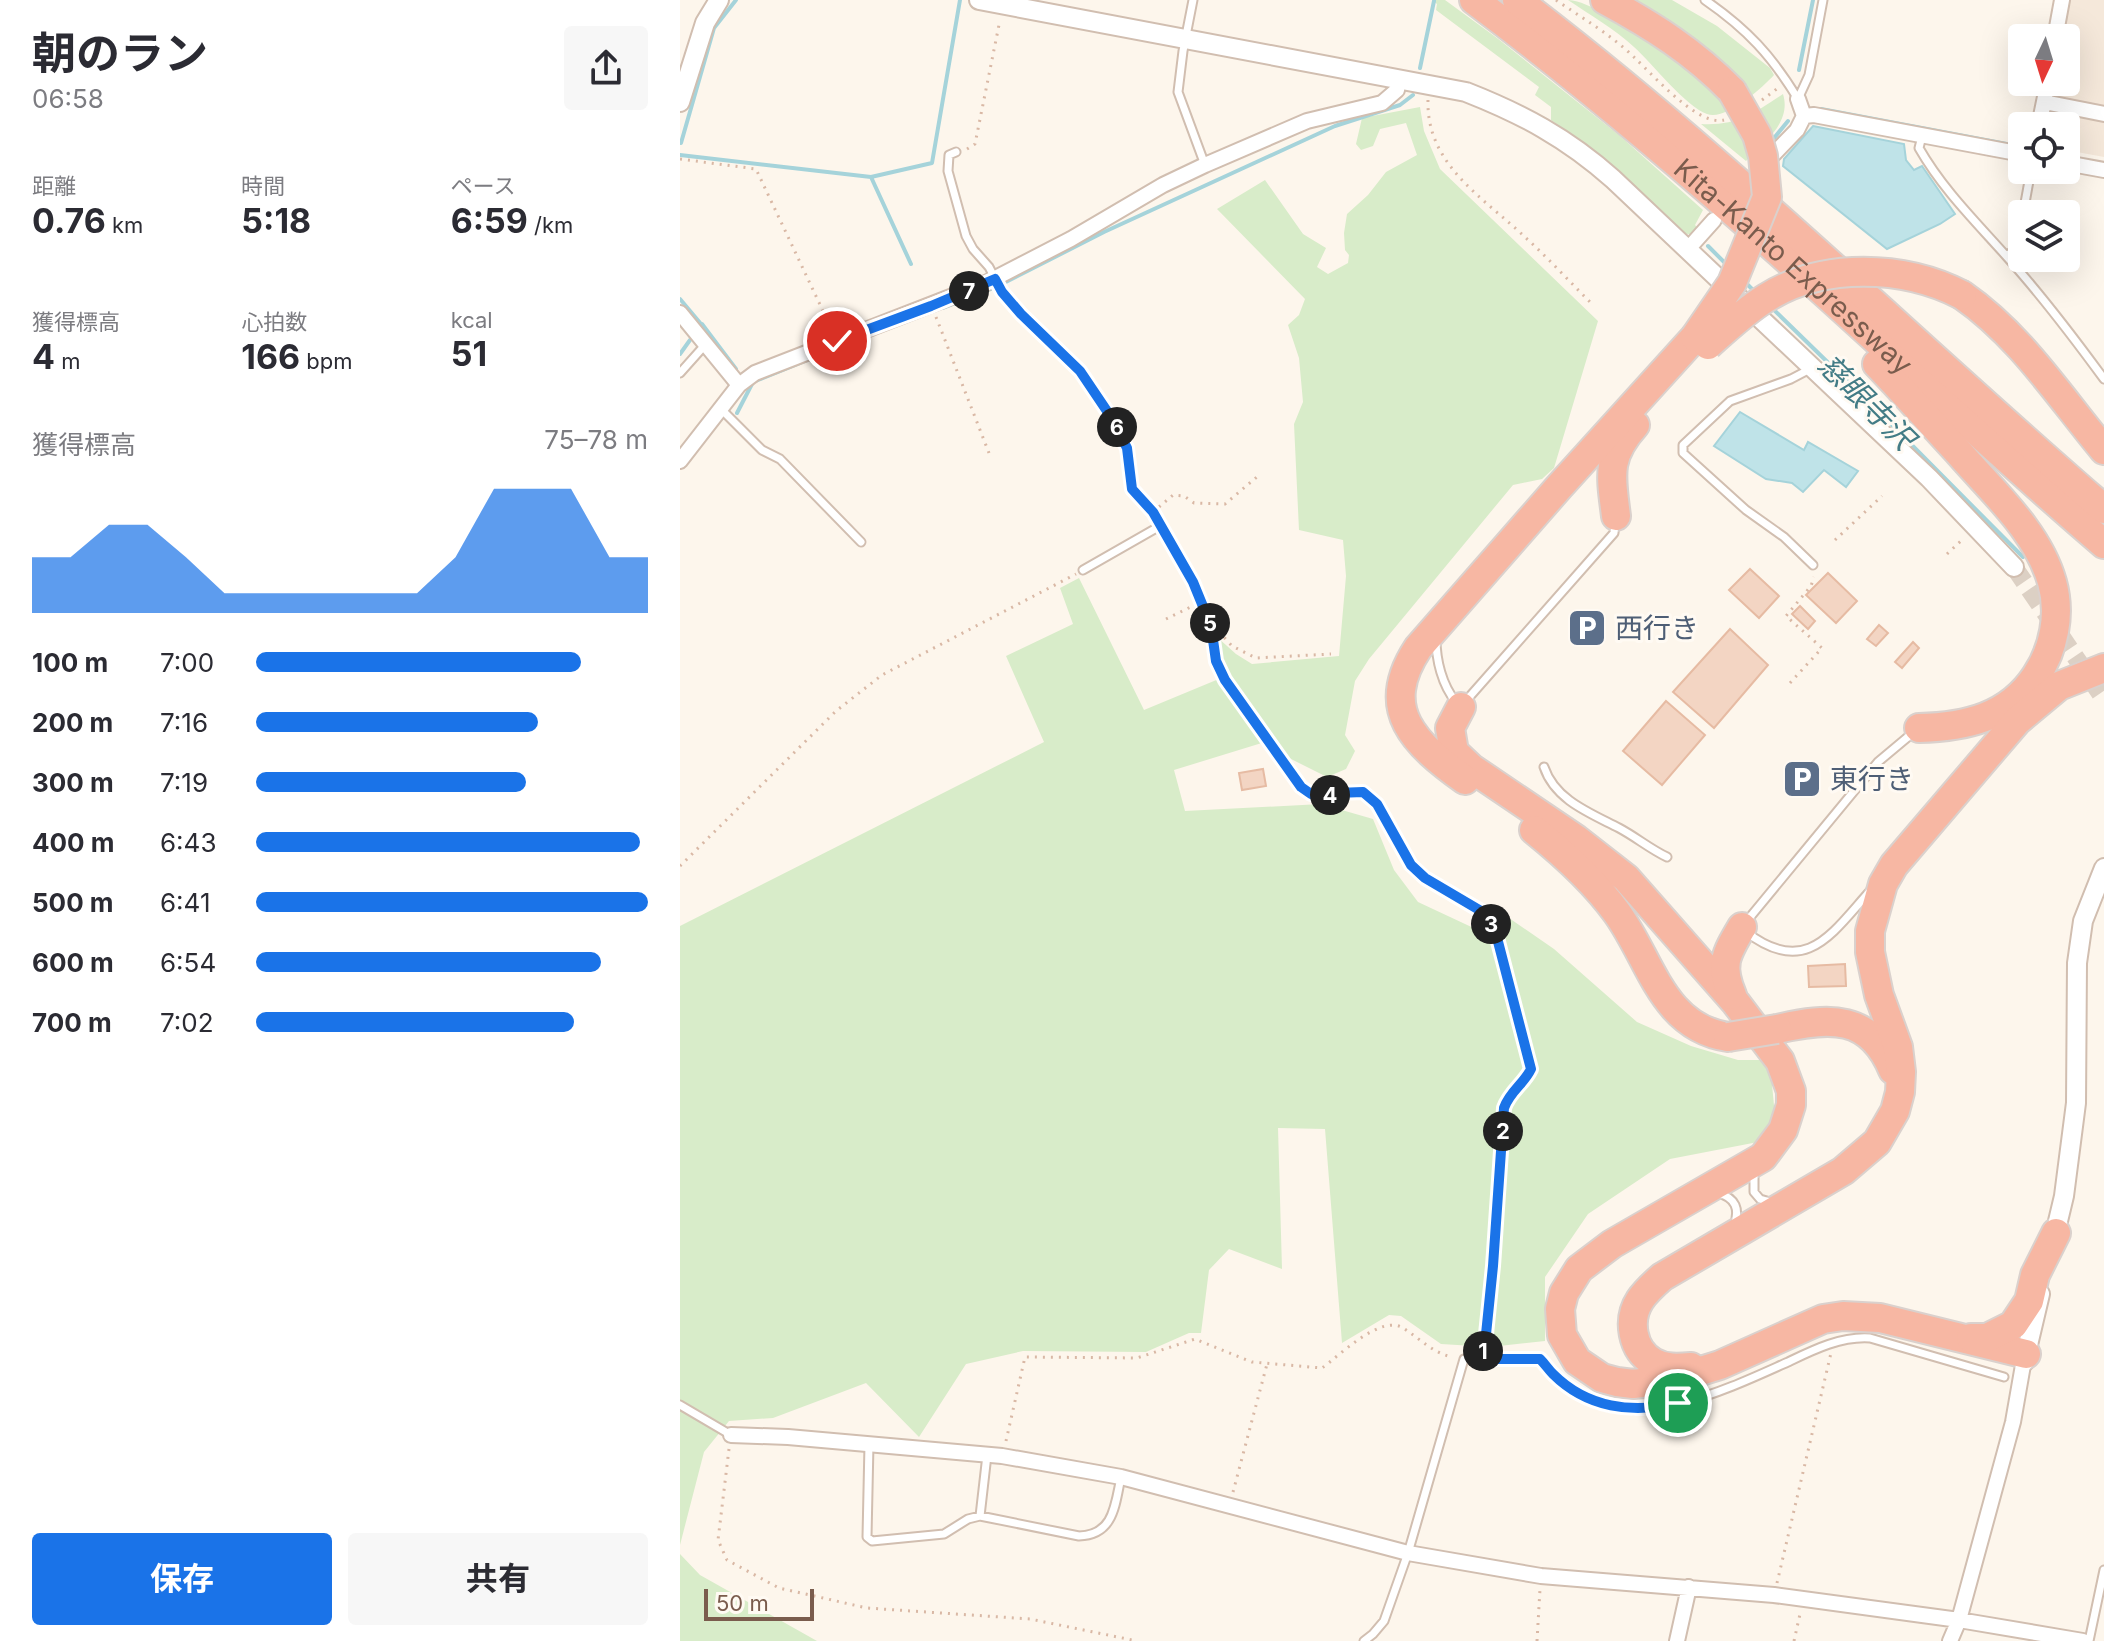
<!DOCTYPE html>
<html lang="ja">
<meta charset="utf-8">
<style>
:root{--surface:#fff;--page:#f7f7f7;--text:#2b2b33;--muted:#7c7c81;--accent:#1a73e8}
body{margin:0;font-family:Inter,"Noto Sans JP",sans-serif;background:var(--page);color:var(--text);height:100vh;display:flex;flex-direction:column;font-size:30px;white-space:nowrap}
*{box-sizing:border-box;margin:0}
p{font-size:26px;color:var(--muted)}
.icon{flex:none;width:44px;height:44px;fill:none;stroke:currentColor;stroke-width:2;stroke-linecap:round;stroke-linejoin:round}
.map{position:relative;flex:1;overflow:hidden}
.drawer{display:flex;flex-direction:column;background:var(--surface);width:680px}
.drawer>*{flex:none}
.needle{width:52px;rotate:184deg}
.controls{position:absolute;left:1328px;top:24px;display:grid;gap:16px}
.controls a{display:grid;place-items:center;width:72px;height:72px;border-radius:8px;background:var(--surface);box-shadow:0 8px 32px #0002;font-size:40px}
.scale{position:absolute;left:24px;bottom:20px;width:110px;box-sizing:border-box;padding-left:8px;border:4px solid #7a5c4d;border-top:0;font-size:22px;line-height:28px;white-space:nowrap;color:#7a5c4d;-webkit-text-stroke:6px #fffaf3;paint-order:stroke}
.pin{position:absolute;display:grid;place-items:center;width:68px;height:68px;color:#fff;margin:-34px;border:4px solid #fff;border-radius:50%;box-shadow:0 2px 8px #0007}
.km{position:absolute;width:40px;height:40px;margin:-20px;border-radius:50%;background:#222;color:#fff;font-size:22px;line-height:40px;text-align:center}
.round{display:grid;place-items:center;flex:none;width:84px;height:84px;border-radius:8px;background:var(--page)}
.overview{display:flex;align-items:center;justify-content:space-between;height:136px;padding:0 32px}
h1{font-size:44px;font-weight:700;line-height:60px}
.stats{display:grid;grid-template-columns:repeat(3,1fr);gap:12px;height:136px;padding:8px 32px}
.stats div{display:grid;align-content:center}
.stats b{font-size:34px;font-weight:700}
.stats small{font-size:22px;font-weight:400}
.stats p{font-size:22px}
.chart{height:224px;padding:16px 32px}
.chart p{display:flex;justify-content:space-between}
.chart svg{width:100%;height:144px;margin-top:8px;fill:var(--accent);opacity:.7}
.button{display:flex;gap:16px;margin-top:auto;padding:16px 32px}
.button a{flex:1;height:92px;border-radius:8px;background:var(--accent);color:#fff;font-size:32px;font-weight:700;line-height:92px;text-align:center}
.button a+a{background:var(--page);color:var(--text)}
ul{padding:0 32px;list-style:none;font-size:26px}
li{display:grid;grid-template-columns:128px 96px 1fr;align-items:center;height:60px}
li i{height:20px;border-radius:10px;background:var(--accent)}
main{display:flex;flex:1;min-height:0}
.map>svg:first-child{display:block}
</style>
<main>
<section class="drawer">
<div class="overview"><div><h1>朝のラン</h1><p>06:58</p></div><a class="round"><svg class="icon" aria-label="share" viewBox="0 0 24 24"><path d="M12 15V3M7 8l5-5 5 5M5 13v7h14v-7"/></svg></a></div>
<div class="stats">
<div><p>距離</p><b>0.76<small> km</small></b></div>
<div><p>時間</p><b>5:18</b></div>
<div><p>ペース</p><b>6:59<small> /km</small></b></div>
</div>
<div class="stats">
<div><p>獲得標高</p><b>4<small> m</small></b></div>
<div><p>心拍数</p><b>166<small> bpm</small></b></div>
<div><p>kcal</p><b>51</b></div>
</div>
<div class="chart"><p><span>獲得標高</span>75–78 m</p>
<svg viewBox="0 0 160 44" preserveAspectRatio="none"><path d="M0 44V27L10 27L20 17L30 17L40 27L50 38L60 38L70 38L80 38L90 38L100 38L110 27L120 6L130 6L140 6L150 27L160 27V44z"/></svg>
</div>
<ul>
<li><b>100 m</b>7:00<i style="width:83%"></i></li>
<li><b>200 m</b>7:16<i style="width:72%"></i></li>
<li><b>300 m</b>7:19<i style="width:69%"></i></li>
<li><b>400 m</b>6:43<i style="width:98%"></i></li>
<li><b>500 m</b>6:41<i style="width:100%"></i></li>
<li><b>600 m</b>6:54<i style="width:88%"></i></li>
<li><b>700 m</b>7:02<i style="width:81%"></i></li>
</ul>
<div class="button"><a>保存</a><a>共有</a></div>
</section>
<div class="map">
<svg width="1424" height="1641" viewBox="0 0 1424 1641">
<rect width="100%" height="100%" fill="#fdf6ec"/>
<path fill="#f5e8da" d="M1390,0H1424V157L1386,150V126H1366L1374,82H1386V38H1383Z"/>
<path fill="#d8ecc9" d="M752,0H765L817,38L939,135L1023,210L1015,225L1018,228L1012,235L1003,233L911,149L871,120V107L855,95L859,87L756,10L757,4Z
M888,0C901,0 910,9 923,9L1065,87C1035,47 992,23 948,0H992L1037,26L1090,68L1094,75C1082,88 1046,121 1027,114C1006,107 972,63 954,47C935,29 910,15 888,0Z
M1103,94C1112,123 1083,143 1066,161L1021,124C1057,126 1074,113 1103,94Z
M740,107L744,131L760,169L918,321L874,468L862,479L833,485L689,659L675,681L665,735L675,751L666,769L647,777L603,755L585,742L494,770L505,811L641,804L693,819L714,870L738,902L800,931L829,918L874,949L957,1022L1011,1046L1058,1060H1080L1091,1074L1095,1116L1078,1142L990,1159L908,1214L865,1277V1341L810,1347L761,1344L721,1316L709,1315L662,1343L645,1129L598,1128L602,1269L549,1249L529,1270L521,1333H509L466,1352L343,1351L286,1364L239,1437L186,1383L93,1418L49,1421L24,1452L0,1545V926L364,742L326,656L393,624L380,588L399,578L464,710L546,676L537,637L556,654L572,664L659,656L666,576L663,540L619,530L614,424L623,402L619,358L608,325L619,315L625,299L537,209L585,180L623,234L646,248L637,267L648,274L668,263L669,255L665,250L664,233L667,214L688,195L706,172L737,155L726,123L700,129L693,146L681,150L676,144L682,118Z
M0,1554L20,1575L137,1641H0Z"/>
<path fill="#bfe3e8" stroke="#a5d3da" stroke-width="2" d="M1133,126L1224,144L1226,160L1234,170L1242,166L1275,214L1260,224L1207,249L1103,166L1104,159Z
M1060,412L1124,450L1128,442L1178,471L1166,487L1144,470L1123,492L1112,483L1086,479L1034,446Z"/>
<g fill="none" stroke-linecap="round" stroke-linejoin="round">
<path stroke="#a5d3da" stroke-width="4" d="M740,68L754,1
M1119,70L1133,0
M1141,109L1332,145
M1,143L34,28L56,0
M1090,143L1108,121
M0,155L191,177L231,264
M191,177L252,163L280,0
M1028,246L1048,266
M1063,280L1077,294
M0,299L21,324
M263,308L316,287L424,232L655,126L720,105L733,95
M1092,308L1205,418L1343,557
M22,324L56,369
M0,354L10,340
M57,413L73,382L135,357"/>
</g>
<path fill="#f3d5c3" stroke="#e6bba3" stroke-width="2" d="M1070,569L1099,596L1079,618L1049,590Z
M1148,573L1177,601L1156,623L1126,595Z
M1120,606L1135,621L1128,629L1112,614Z
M1199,625L1208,633L1196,646L1187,639Z
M1050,629L1088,665L1034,728L993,692Z
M1233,642L1239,648L1222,668L1215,662Z
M986,701L1025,735L982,785L943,751Z
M583,769L586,786L562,790L559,773Z
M1165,964L1166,986L1129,987L1128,966Z"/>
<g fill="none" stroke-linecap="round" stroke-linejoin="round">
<path stroke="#dcd0c4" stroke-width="18" stroke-dasharray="18 9" stroke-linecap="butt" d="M1334,567L1424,699"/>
<defs>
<path id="service" d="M513,0L503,51L498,92L525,165
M1025,0C1067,29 1092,56 1118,99L1129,75L1143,0
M1242,136L1239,148C1263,190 1297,223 1328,258C1362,296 1394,338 1424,379
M276,152L269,155L268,171L286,236L293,249L309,267L322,292L367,342L387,356L400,371L431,417L447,448L452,489L473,512L513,582
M1343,214L1351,170
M1327,256L1337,247L1342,219
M1132,368L1111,379L1050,401L1003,445V453L1066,510L1104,537L1133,565
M0,373L25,345
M42,410L82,450L100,459L181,542
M403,570L480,526
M756,639C756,660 762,685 776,702
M784,703L934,533L935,523
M607,765L621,787L631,794L683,792L697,804L731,865L745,878L801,911L815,930L851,1069C844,1084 830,1091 824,1108L813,1266L805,1344L801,1359
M864,767C875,800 910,813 939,828C956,837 970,849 987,857
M1066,922L1198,762L1235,731
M1065,931C1126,979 1152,933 1191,890
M1074,1173V1192L1080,1199L1090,1202
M1038,1193C1056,1198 1060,1209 1054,1226
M0,1405L51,1435
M189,1444L187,1537L192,1541L264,1534L288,1519L300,1516L399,1536C434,1535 435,1505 441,1477
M300,1516L307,1455
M684,1641L693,1634L704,1621L728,1553L784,1359H860C875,1373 889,1388 907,1399C965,1430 1054,1386 1108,1362C1133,1350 1161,1336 1190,1338L1324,1377
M1409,1641L1424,1570"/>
<path id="minor" d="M1375,38L1382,0
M1364,102L1424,114
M1124,116L1134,115L1342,154
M1359,126L1368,82
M1085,163L1117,130L1124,116L1118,99
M1386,163L1424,170
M1008,249L1034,220
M0,313L59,385
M0,461L59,385L75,373L304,284L391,239L483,185L525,165L627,121L702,103L717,90L719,78
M51,1435L108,1437L322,1456L441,1477L728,1553L861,1576L1094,1595L1279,1620L1403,1641
M997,1641L1009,1587
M1270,1641L1279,1620L1333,1422L1343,1365"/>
<path id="tertiary" d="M299,0L786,92C842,114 887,138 933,179L1249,478L1334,567
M0,102L25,23L39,0
M1373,1242L1384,1196L1396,1103L1397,963L1403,921L1424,868
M1344,1362L1360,1294"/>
<g id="motorway">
<path id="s1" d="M794,0C917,92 1034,193 1148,296C1240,379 1330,464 1424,544"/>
<path d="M837,0C1044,157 1228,340 1424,509"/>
<path d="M925,0C973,26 1014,52 1052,91"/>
<path d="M1282,295C1340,335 1379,396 1424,450"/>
<path d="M1197,364C1225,393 1252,424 1280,454C1313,492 1358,532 1372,582C1381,614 1374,649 1356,676C1329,717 1286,727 1239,728"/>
<path d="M936,516C931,476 926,457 955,425"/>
<path d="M781,707L770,728L774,752L791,768L896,839L946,878L1056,1003L1100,1061L1111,1091V1105L1103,1130L1083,1157L932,1244L899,1269L884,1293L880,1309L882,1335L897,1361L922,1378L937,1382L953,1384L995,1379L1040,1365L1143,1319L1163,1316L1200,1318L1346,1354"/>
<path d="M785,780C735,744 697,710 738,648L879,487L1015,337"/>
<path d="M854,830C885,855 914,881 937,913C971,960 982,1027 1048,1037"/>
<path d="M1052,995C1039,965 1046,954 1062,927"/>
<path d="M1097,1029C1150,1017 1190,1014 1213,1070"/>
<path d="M1291,1338H1307L1333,1325L1349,1301L1355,1275L1376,1233"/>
<path d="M1011,1367C998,1368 985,1369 973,1362C952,1350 947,1320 960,1300C966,1291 974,1284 982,1277L1163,1171L1197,1142L1215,1111L1220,1092L1221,1072L1218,1047L1199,995L1190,952V931L1203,884L1214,865L1337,721L1379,686L1424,668"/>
</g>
</defs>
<use href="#service" stroke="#d1beb0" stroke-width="11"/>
<use href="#minor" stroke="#d1beb0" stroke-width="18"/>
<use href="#tertiary" stroke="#d1beb0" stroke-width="22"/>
<use href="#motorway" stroke="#dad1cd" stroke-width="32"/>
<path stroke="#d9b8a5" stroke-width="3" stroke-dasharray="2 6" stroke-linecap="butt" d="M876,0C899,16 923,30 944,48C966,66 1015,127 1044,120
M748,100C746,165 804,198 846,238C869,259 890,282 912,304
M1082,100L1098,88
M287,149L295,144L320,20
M0,159L76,169L152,330
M256,317L309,453
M479,507L493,495L504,496L514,503L545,504L578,476
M1155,540L1202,496
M1267,554L1284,538
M517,593L531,626L536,661L545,680L602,758
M486,619L521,602
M528,620L552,646L576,658L651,654
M1110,683L1142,648L1106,616L1131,586L1134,577
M0,866L156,711L202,675L396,574
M326,1441L345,1357L457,1358L515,1339L572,1362L642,1368C660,1355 701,1314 723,1328C739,1338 753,1353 772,1357
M49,1449L38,1540L47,1560L99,1588L187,1608L350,1619L457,1641
M553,1492L587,1364
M1097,1583L1151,1353
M857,1641L860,1589
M1114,1641L1120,1614"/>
<use href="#service" stroke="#fff" stroke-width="7"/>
<use href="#minor" stroke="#fff" stroke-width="14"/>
<use href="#tertiary" stroke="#fff" stroke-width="18"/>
<use href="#motorway" stroke="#f7b7a3" stroke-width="28"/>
<defs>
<path id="motorway-bridge" d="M1015,337L1052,283L1087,197L1083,156L1077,135L1052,91
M1028,345C1047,328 1065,311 1086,298C1143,262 1224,265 1282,295
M1048,1037L1097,1029"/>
</defs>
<use href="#motorway-bridge" stroke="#dad1cd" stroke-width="32" stroke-linecap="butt"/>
<use href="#motorway-bridge" stroke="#f7b7a3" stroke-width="28"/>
</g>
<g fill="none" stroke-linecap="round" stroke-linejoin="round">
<defs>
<path id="route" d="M157,341L251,306L315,279L322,292L341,314L400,371L431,417L447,448L452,489L473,512L513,582L531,626L536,661L545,680L621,787L631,794L683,792L697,804L731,865L745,878L801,911L815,930L851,1069C844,1084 830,1091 824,1108L813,1266L805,1344L801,1359H860C865,1364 868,1369 873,1374C907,1408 952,1414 998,1403"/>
</defs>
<use href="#route" stroke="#fff" stroke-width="16"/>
<use href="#route" stroke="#1a73e8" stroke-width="10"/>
</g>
<defs>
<symbol id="parking-square" viewBox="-11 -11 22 22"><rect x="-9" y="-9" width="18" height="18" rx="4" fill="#5c6f8a" stroke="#fffaf3"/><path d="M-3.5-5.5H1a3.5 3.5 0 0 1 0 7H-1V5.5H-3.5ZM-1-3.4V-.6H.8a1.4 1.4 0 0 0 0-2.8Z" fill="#fff"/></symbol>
</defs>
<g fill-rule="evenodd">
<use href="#parking-square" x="885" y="606" width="44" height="44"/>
<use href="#parking-square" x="1100" y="757" width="44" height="44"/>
</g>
<g text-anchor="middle" stroke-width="6" stroke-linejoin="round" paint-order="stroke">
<g font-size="28" fill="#7a5c4d" stroke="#fffaf3">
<text dy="10" stroke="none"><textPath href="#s1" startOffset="416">Kita-Kanto Expressway</textPath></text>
</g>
<g font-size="28" fill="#4e5e75" stroke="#fffaf3" text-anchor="start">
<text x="935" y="638">西行き</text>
<text x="1150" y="789">東行き</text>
</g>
<g font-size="30" font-style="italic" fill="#437c86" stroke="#fffaf3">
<text transform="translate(1186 402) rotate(45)" y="10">慈眼寺沢</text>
</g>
</g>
</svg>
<div class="controls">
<a><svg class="needle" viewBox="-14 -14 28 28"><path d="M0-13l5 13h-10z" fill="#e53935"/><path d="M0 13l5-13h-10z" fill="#7c7c81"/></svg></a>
<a><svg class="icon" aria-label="locate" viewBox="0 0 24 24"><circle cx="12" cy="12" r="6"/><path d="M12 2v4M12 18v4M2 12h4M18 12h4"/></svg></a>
<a><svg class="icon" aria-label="layers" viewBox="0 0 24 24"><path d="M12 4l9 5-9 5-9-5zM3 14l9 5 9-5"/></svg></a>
</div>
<div class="scale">50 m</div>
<div class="pin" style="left:998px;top:1403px;background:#1e9e55"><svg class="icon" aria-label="arrive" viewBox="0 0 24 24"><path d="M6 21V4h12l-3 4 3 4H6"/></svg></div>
<div class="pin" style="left:157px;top:341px;background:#d93025"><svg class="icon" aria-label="check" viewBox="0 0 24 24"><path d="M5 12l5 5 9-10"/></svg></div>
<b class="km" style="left:803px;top:1351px">1</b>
<b class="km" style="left:823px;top:1131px">2</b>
<b class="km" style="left:811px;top:924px">3</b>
<b class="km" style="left:650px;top:795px">4</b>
<b class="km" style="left:530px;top:623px">5</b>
<b class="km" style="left:437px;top:427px">6</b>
<b class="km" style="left:289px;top:291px">7</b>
</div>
</main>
